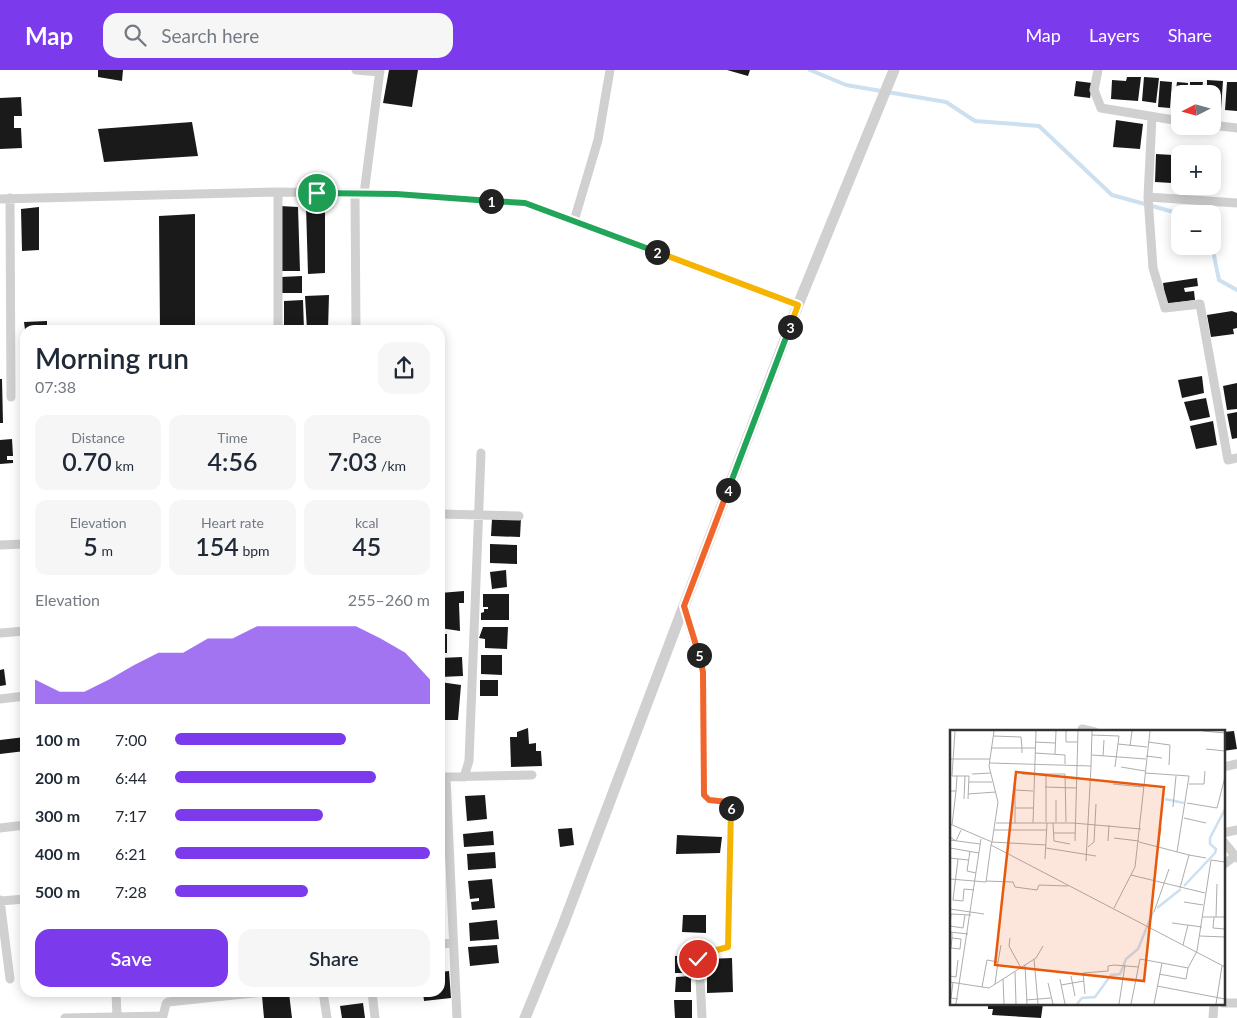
<!DOCTYPE html>
<meta charset="utf-8">
<style>
:root{--surface:#fff;--page:#f6f6f7;--text:#1f2937;--muted:#747a83;--accent:#7c3aed}
body{margin:0;font-family:Lato,sans-serif;background:var(--page);color:var(--text);height:100vh;display:flex;flex-direction:column;font-size:19px;white-space:nowrap}
*{box-sizing:border-box;margin:0}
p{font-size:16px;color:var(--muted)}
.icon{flex:none;width:28px;height:28px;fill:none;stroke:currentColor;stroke-width:2;stroke-linecap:round;stroke-linejoin:round}
.map{position:relative;flex:1;overflow:hidden}
.sheet{position:absolute;left:20px;top:255px;width:425px;height:672px;display:flex;flex-direction:column;background:var(--surface);border-radius:15px;box-shadow:0 2px 12px #0003}
.sheet>*{flex:none}
.needle{width:32px;rotate:264deg}
.buttons{position:absolute;left:1171px;top:15px;display:grid;gap:10px}
.buttons a{display:grid;place-items:center;width:50px;height:50px;border-radius:10px;background:var(--surface);box-shadow:0 2px 12px #0003;font-size:25px}
.pin{position:absolute;display:grid;place-items:center;width:42px;height:42px;color:#fff;margin:-21px;border:2px solid #fff;border-radius:50%;box-shadow:0 1px 5px #0007}
.km{position:absolute;width:25px;height:25px;margin:-12px;border-radius:50%;background:#222;color:#fff;font-size:14px;line-height:25px;text-align:center}
.round{display:grid;place-items:center;flex:none;width:52px;height:52px;border-radius:15px;background:var(--page)}
.summary{display:flex;align-items:center;justify-content:space-between;height:85px;padding:0 15px}
h1{font-size:28px;font-weight:600;line-height:38px}
.metrics{display:grid;grid-template-columns:repeat(3,1fr);gap:8px;height:85px;padding:5px 15px}
.metrics div{display:grid;align-content:center;border-radius:12px;background:var(--page);text-align:center}
.metrics b{font-size:25px;font-weight:600}
.metrics small{font-size:14px;font-weight:400}
.metrics p{font-size:14px}
.chart{height:140px;padding:10px 15px}
.chart p{display:flex;justify-content:space-between}
.chart svg{width:100%;height:90px;margin-top:5px;fill:var(--accent);opacity:.7}
.primary-button{display:flex;gap:10px;margin-top:auto;padding:10px 15px}
.primary-button a{flex:1;height:58px;border-radius:15px;background:var(--accent);color:#fff;font-size:20px;font-weight:600;line-height:58px;text-align:center}
.primary-button a+a{background:var(--page);color:var(--text)}
ul{padding:0 15px;list-style:none;font-size:16px}
li{display:grid;grid-template-columns:80px 60px 1fr;align-items:center;height:38px}
li i{height:12px;border-radius:6px;background:var(--accent)}
header{display:flex;align-items:center;gap:30px;box-sizing:border-box;height:70px;padding:0 25px;background:var(--accent);color:#fff}
header strong{font-size:24px}
nav{display:flex;gap:28px;margin-inline-start:auto;font-size:18px}
.search{width:350px;height:45px;background:var(--page);display:flex;align-items:center;gap:12px;box-sizing:border-box;padding:0 18px;border-radius:15px;color:var(--muted);font-size:19px}
.map>svg:first-child{display:block}
</style>
<header>
<strong>Map</strong>
<div class="search"><svg class="icon" aria-label="search" viewBox="0 0 24 24"><circle cx="10" cy="10" r="6"/><path d="M15 15l6 6"/></svg>Search here</div>
<nav><a>Map</a><a>Layers</a><a>Share</a></nav>
</header>
<div class="map">
<svg width="1237" height="948" viewBox="0 0 1237 948">
<rect width="100%" height="100%" fill="#fff"/>
<g fill="none" stroke-linecap="round" stroke-linejoin="round">
<path stroke="#cce0f0" stroke-width="4" d="M810,0L846,15L946,32L975,51L1039,56L1112,125L1181,144
M1212,176L1219,210L1237,220"/>
</g>
<path fill="#1a1a1a" d="M98,0H123L122,11L98,7Z
M389,0H418L412,37L383,33Z
M727,0H750L748,6Z
M1127,7H1141L1138,31L1111,29L1112,10L1126,11Z
M1144,7L1159,8L1156,33L1142,31Z
M1207,10L1223,11L1221,39H1212V24H1207Z
M1076,11L1092,13L1090,28L1074,26Z
M1160,11L1172,12L1170,38L1158,37Z
M1177,12L1188,13L1187,24H1180V29L1175,28Z
M1190,12H1203L1201,24H1190Z
M1227,12H1237V41L1225,40Z
M21,27L22,46H14V58H21L22,78L0,79V28Z
M1116,50L1143,54L1140,79L1113,77Z
M192,52L198,86L104,92L98,59Z
M1156,84L1173,85L1172,113L1155,112Z
M280,136L298,137L300,201H281Z
M306,136H325V203L308,204Z
M39,137V180L22,181L21,139Z
M195,144V260H160L159,146Z
M302,206V223H281V207Z
M1197,208L1198,216L1184,218L1185,222L1194,221L1195,230L1166,234L1163,213Z
M329,225L328,260H307L305,226Z
M303,230L304,260H284V231Z
M1232,241L1237,243V258L1233,259L1234,264L1211,267L1207,245Z
M47,251V260H25L24,252Z
M1202,306L1204,323L1182,328L1178,310Z
M0,309H2L3,353H0Z
M1237,313V339L1227,340L1223,316Z
M1206,328L1210,347L1190,351L1184,332Z
M1237,342V368L1232,369L1227,344Z
M1213,351L1217,375L1196,379L1190,356Z
M12,369L13,386H7V390H13V393L0,394V370Z
M521,448L520,467L491,466L492,449Z
M490,474L517,475V494L490,493Z
M506,500L507,517L492,519L490,502Z
M464,521V533H459L460,561L440,558V551H445V547H440V523Z
M483,524H509V550H481V543L484,542V539H488V537H483Z
M483,557H508L507,579L485,578V569L479,568Z
M440,564H447V583H440Z
M481,585H502V605L481,604Z
M462,587L463,606L440,607V588Z
M4,599L6,615L0,616V600Z
M480,610H498V626H480Z
M440,612L461,615L458,650H440Z
M528,658L529,674L536,673V681H541L542,696L511,697L510,667H517V662Z
M1234,661L1237,679L1223,681V662Z
M25,667V681L0,684V670Z
M485,725L487,749L467,751L465,726Z
M572,758L574,775L560,777L558,759Z
M493,761L494,775L464,777L463,764Z
M677,765L722,767L720,783L676,784Z
M495,782L496,798L468,800L467,784Z
M492,809L495,838L472,840L471,832L479,831V828L470,829L468,811Z
M683,845H706V863L682,862Z
M497,850L499,869L470,871L469,853Z
M497,875L499,893L470,896L468,877Z
M675,886H691V903H675Z
M732,888L733,922L707,923V889Z
M449,901L451,928L424,931L423,922H440V902Z
M691,906V922H675L676,907Z
M339,922H362V925L339,927Z
M289,923L292,948H264L262,926Z
M674,930H692V948H675Z
M363,933L365,948H342L340,936Z
M988,934H1043L1041,948L992,945L993,939H988Z"/>
<g fill="none" stroke-linecap="round" stroke-linejoin="round">
<path stroke="#d0d0d0" stroke-width="9" d="M356,0L380,2
M1098,0L1094,20L1101,38L1180,51
M1152,47L1148,127L1153,198L1165,238L1200,234L1228,390L1237,388
M1212,55L1237,58
M355,124L356,260
M364,124L380,0
M1148,127L1237,133
M10,128L11,327
M0,129L278,122L396,124L525,133L798,235
M574,151L598,70L610,0
M278,260V122
M440,444L519,446
M0,475L25,474
M684,536L703,602L704,725L709,730L728,732L731,736L728,874L726,878L702,884L699,889L702,948
M0,563L25,561
M0,629L25,626
M1082,659L1095,662
M1223,697L1237,694
M440,707L532,705
M446,707L457,948
M464,707L469,691L481,383
M0,758L25,755
M1223,763L1237,760
M1223,771L1237,788
M1223,795L1235,786
M0,830L10,909
M0,831L25,829
M440,874L453,873
M116,922L117,946
M323,922L327,948
M372,922L375,948
M1223,933H1237
M65,948L163,946L166,934L168,932L263,922
M1213,948L1214,934"/>
<path stroke="#d0d0d0" stroke-width="11" d="M525,948L563,855L798,235L894,0"/>
</g>
<g fill="none" stroke-linecap="round" stroke-linejoin="round">
<defs>
<path id="split-1" d="M317,123L396,124L491,131"/>
<path id="split-2" d="M491,131L525,133L657,182"/>
<path id="split-3" d="M657,182L798,235L790,257"/>
<path id="split-4" d="M728,420L790,257"/>
<path id="split-5" d="M699,585L684,536L728,420"/>
<path id="split-6" d="M699,585L703,602L704,725L709,730L728,732L731,738"/>
<path id="split-7" d="M698,889L702,884L728,877L731,738"/>
</defs>
<use href="#split-1" stroke="#fff" stroke-width="10"/>
<use href="#split-2" stroke="#fff" stroke-width="10"/>
<use href="#split-3" stroke="#fff" stroke-width="10"/>
<use href="#split-4" stroke="#fff" stroke-width="10"/>
<use href="#split-5" stroke="#fff" stroke-width="10"/>
<use href="#split-6" stroke="#fff" stroke-width="10"/>
<use href="#split-7" stroke="#fff" stroke-width="10"/>
<use href="#split-1" stroke="#22a559" stroke-width="6"/>
<use href="#split-2" stroke="#22a559" stroke-width="6"/>
<use href="#split-3" stroke="#f5b400" stroke-width="6"/>
<use href="#split-4" stroke="#22a559" stroke-width="6"/>
<use href="#split-5" stroke="#f0652b" stroke-width="6"/>
<use href="#split-6" stroke="#f0652b" stroke-width="6"/>
<use href="#split-7" stroke="#f5b400" stroke-width="6"/>
</g>
<g transform="translate(950 660)">
<rect width="275" height="275" fill="#fff"/>
<path fill="none" stroke="#cce0f0" stroke-width="2.5" d="M215,69L234,73M234,156L265,123L266,119L260,114V108L275,79M207,178L231,159M127,274L132,268L145,267L161,245L170,244L176,229L188,219L203,182"/>
<path fill="none" stroke="#adadad" stroke-width="1" d="M5,1L2,46H19L18,69M44,1L39,36L48,72L42,112L96,115M116,1V12H127M253,1L275,3M142,5L169,6L165,37M85,12L105,13M198,12L220,15L219,35M168,14L197,17M180,16L182,1M41,18H72L71,7L43,6M256,19L275,21M72,23V18H85M85,23L115,25V34M105,24L106,1M142,25L196,29M153,26L154,10M196,26L212,28M0,29H40M40,33L141,36L142,1M171,37L195,41M195,43L239,46L227,122M22,44L41,43M72,44H115L116,92M96,44V92M65,49V93M19,52H42M163,54L194,57M239,54H254L255,41M95,57L126,58M65,60L83,61M0,61H6L7,46M18,64L46,62M14,69L15,46M237,73L267,78L275,47M223,77L226,46M65,78H83M234,88L256,93M106,92V70M46,93H123L191,99M83,93L86,1M103,93L104,111L120,114M0,94L42,112L41,115L275,237M2,95L6,61M44,100H97M103,103H125M0,107L6,111L11,100M164,108L189,111M0,110L30,114M125,111L128,1M158,111L159,95M189,112L239,125L230,158M138,117L144,112L146,74M208,117L211,98M0,118L29,123M96,118L146,126M20,121L17,141L26,143M239,125L256,128M0,128L18,130M8,129L3,170L13,171L14,159L24,160M95,129L97,93M136,131L141,36M181,145L255,163M0,149L36,152L41,115M36,151L63,152L65,157L87,160L89,155L118,156M234,172L253,175M164,178L185,137L200,1M0,179L34,184M204,182L219,139M1,184L0,196L13,198L15,185M1,184L21,185M253,187H275M264,187L263,198L275,199M266,187L267,154M222,193L252,197M0,202L18,204M250,206L275,207M2,208L11,209L10,219L1,218L2,208V202M60,208L59,216L71,238M233,215L238,195M84,229L88,274M48,232L51,215M75,235L77,274M65,242L66,274M209,244L236,249L238,238M0,246L6,247L8,230M121,246L125,266M53,249L54,274M110,249L115,274M0,252L39,258L86,228L93,216M3,252L1,268L8,269M98,253L103,274M111,255L134,251M207,256L275,269M32,257L37,230L48,232L45,254M135,264L133,243L158,241V236L164,235L188,237M76,270L101,268M6,274L31,109M169,274L175,235M181,274L190,229L212,233M204,274L212,233L238,238L247,221L261,130L275,132M266,274L272,236"/>
<path fill="#e8590c" fill-opacity="0.15" stroke="#e8590c" stroke-width="2.5" d="M66,42L214,57L194,251L45,235Z"/>
<rect width="275" height="275" fill="none" stroke="#333" stroke-width="2.5"/>
</g>
</svg>
<div class="buttons">
<a><svg class="needle" viewBox="-14 -14 28 28"><path d="M0-13l5 13h-10z" fill="#e53935"/><path d="M0 13l5-13h-10z" fill="#747a83"/></svg></a>
<a>+</a>
<a>−</a>
</div>
<div class="pin" style="left:317px;top:123px;background:#1e9e55"><svg class="icon" aria-label="arrive" viewBox="0 0 24 24"><path d="M6 21V4h12l-3 4 3 4H6"/></svg></div>
<div class="pin" style="left:698px;top:889px;background:#d93025"><svg class="icon" aria-label="check" viewBox="0 0 24 24"><path d="M5 12l5 5 9-10"/></svg></div>
<b class="km" style="left:491px;top:131px">1</b>
<b class="km" style="left:657px;top:182px">2</b>
<b class="km" style="left:790px;top:257px">3</b>
<b class="km" style="left:728px;top:420px">4</b>
<b class="km" style="left:699px;top:585px">5</b>
<b class="km" style="left:731px;top:738px">6</b>
<section class="sheet">
<div class="summary"><div><h1>Morning run</h1><p>07:38</p></div><a class="round"><svg class="icon" aria-label="share" viewBox="0 0 24 24"><path d="M12 15V3M7 8l5-5 5 5M5 13v7h14v-7"/></svg></a></div>
<div class="metrics">
<div><p>Distance</p><b>0.70<small> km</small></b></div>
<div><p>Time</p><b>4:56</b></div>
<div><p>Pace</p><b>7:03<small> /km</small></b></div>
</div>
<div class="metrics">
<div><p>Elevation</p><b>5<small> m</small></b></div>
<div><p>Heart rate</p><b>154<small> bpm</small></b></div>
<div><p>kcal</p><b>45</b></div>
</div>
<div class="chart"><p><span>Elevation</span>255–260 m</p>
<svg viewBox="0 0 160 44" preserveAspectRatio="none"><path d="M0 44V32L10 38L20 38L30 32L40 25L50 19L60 19L70 12L80 12L90 6L100 6L110 6L120 6L130 6L140 12L150 19L160 32V44z"/></svg>
</div>
<ul>
<li><b>100 m</b>7:00<i style="width:67%"></i></li>
<li><b>200 m</b>6:44<i style="width:79%"></i></li>
<li><b>300 m</b>7:17<i style="width:58%"></i></li>
<li><b>400 m</b>6:21<i style="width:100%"></i></li>
<li><b>500 m</b>7:28<i style="width:52%"></i></li>
</ul>
<div class="primary-button"><a>Save</a><a>Share</a></div>
</section>
</div>
